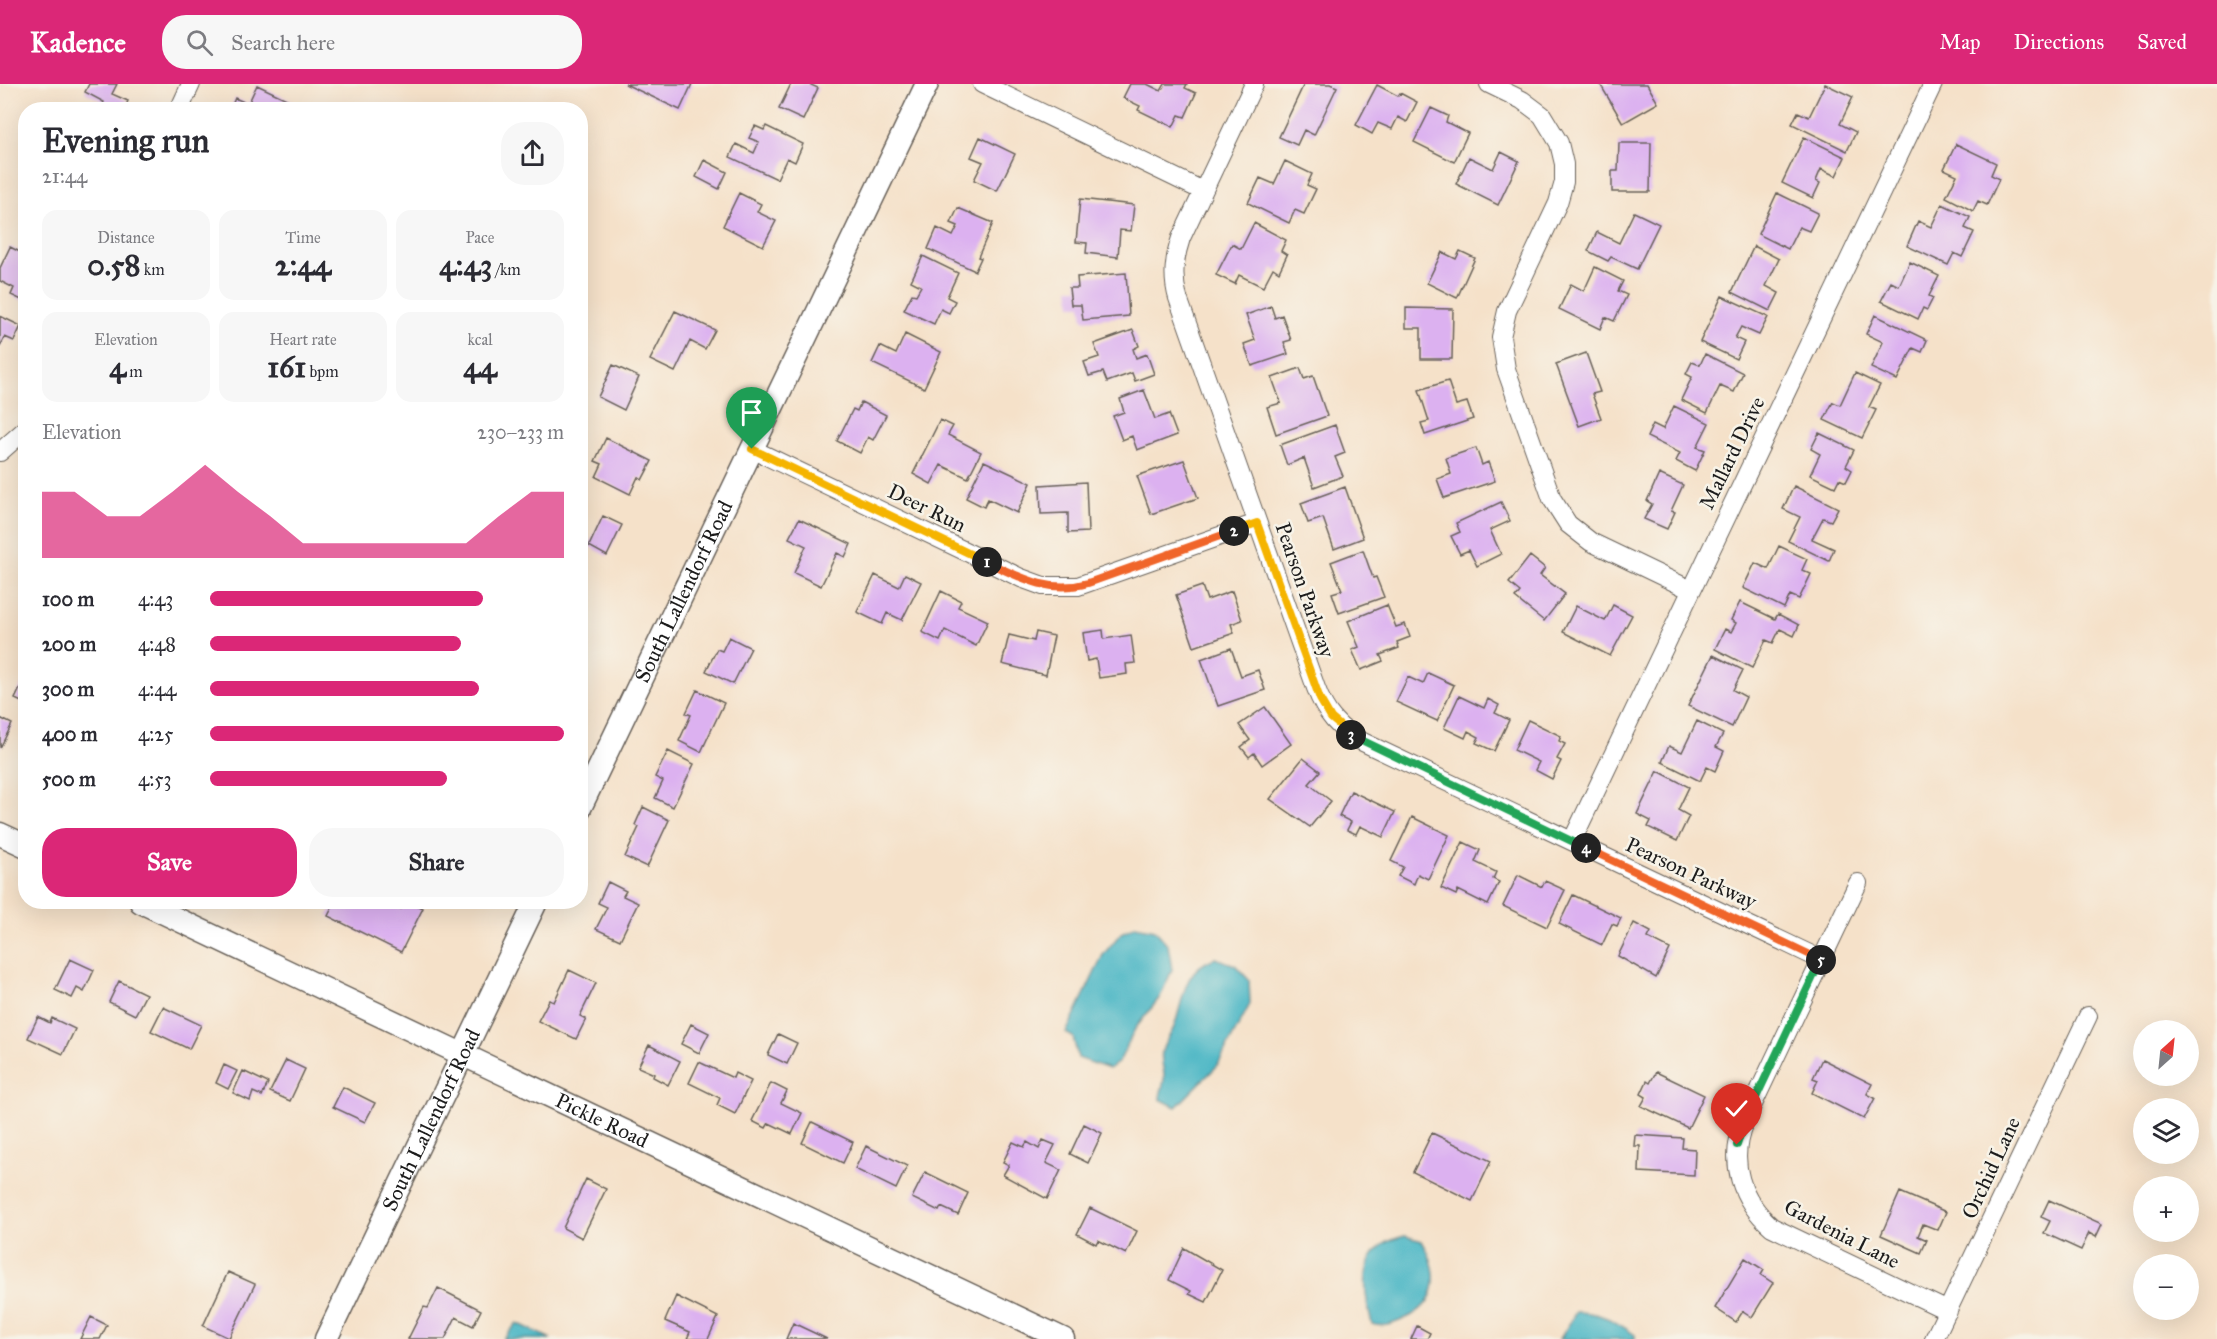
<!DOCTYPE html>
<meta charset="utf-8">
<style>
:root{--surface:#fff;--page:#f7f7f7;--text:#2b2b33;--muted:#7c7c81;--accent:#db2777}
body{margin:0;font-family:"IM FELL Great Primer",serif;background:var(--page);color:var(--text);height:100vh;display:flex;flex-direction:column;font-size:22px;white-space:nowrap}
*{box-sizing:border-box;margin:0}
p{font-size:20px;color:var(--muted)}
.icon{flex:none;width:33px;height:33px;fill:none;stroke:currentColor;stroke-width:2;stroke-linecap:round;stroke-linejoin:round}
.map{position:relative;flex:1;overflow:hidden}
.panel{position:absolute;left:18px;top:18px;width:570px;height:807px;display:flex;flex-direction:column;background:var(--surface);border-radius:24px;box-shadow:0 6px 24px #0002}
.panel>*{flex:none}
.needle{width:39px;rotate:27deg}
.fabs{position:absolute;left:2133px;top:936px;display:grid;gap:12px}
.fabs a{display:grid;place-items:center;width:66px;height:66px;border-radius:50%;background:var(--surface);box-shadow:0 6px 24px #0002;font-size:30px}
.pin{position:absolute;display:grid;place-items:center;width:51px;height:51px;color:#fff;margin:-62px -26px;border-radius:50% 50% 50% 0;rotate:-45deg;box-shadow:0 0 6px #0007}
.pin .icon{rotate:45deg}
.km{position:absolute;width:30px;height:30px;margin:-15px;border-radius:50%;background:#222;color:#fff;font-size:16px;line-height:30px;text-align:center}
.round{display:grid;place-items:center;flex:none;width:63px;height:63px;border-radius:24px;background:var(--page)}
.headline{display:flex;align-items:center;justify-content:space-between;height:102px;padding:0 24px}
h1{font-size:33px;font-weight:800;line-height:45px}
.figures{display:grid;grid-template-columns:repeat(3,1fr);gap:9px;height:102px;padding:6px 24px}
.figures div{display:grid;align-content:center;border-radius:15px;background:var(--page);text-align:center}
.figures b{font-size:30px;font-weight:800}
.figures small{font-size:16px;font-weight:400}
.figures p{font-size:16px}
.chart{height:168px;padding:12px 24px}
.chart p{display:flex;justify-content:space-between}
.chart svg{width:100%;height:108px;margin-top:6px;fill:var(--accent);opacity:.7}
.action{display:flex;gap:12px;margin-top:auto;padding:12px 24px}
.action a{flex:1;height:69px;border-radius:24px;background:var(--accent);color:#fff;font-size:24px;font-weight:800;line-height:69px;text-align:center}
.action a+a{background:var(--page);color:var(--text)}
ul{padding:0 24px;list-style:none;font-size:20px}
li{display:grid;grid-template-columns:96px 72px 1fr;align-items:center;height:45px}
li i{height:15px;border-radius:8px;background:var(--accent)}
header{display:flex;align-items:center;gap:36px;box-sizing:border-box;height:84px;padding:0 30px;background:var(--accent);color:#fff}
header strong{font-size:28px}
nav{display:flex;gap:33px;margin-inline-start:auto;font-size:21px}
.search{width:420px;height:54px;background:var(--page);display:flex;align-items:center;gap:15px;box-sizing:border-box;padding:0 21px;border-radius:24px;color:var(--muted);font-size:22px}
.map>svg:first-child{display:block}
</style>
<header>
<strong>Kadence</strong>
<div class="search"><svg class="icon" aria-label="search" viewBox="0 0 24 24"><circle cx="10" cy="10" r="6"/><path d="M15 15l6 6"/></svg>Search here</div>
<nav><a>Map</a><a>Directions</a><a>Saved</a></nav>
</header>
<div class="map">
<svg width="2217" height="1255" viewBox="0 0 2217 1255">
<rect width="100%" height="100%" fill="#f7f3e8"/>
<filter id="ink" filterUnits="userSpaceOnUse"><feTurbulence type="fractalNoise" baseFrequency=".0167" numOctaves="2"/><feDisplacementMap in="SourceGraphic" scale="12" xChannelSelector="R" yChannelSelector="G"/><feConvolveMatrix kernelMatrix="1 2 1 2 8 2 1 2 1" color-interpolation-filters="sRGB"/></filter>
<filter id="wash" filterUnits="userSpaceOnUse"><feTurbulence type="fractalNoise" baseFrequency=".008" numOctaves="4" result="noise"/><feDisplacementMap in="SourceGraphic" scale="24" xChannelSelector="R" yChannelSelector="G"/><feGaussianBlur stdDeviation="1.35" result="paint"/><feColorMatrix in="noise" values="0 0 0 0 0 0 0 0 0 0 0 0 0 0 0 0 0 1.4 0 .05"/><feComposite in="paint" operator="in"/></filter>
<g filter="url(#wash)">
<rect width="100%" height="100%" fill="#f5e1c9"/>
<path fill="#49b6c5" stroke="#326970" stroke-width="1.5" d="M1135,842L1155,846L1168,861L1172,886L1160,913L1135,945L1119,978L1109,985L1078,974L1073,953L1066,949L1103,871L1121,849Z
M1215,874L1235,881L1249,896L1250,920L1217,982L1176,1023L1160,1015C1160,1007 1165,999 1164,992C1164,984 1160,976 1162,968C1163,960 1171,951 1174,943C1185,913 1181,887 1215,874Z
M1405,1152L1422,1157C1441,1188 1440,1220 1404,1235C1393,1240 1384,1244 1372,1240C1362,1203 1357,1162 1405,1152Z
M1576,1228C1600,1228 1616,1237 1635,1251V1255H1560Z
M517,1239L551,1255H504Z"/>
<g id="blocks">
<path fill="#dcb1f0" d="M89,0H117L112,10L128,17L124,26H100L104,18L85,8Z
M625,0H692L680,26Z
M791,0H809L818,4L803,36L779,25Z
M1130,0H1147L1161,7L1165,0H1187L1185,4L1196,9L1185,33L1179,31L1173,43L1138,26L1140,22L1123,14Z
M1304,0H1330L1337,3L1314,51L1304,46L1297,61L1279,53Z
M1600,0H1647L1658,19L1623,39Z
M1825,0L1853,13L1840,40L1856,48L1847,67L1792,40L1798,28L1809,33Z
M257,1L293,18L289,26H230L235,14L248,20Z
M1377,1L1398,12L1400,9L1417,18L1407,38L1398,33L1392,45L1378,39L1372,50L1356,41Z
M1431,24L1448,32L1446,38L1468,49L1454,78L1414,58Z
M755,42L764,46L766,42L803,60L795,78L787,74L777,95L730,73L736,60L754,69L759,58L749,54Z
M980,53L1015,70L997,107L974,96L983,78L971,73Z
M1804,53L1845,73L1836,92L1821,85L1816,97L1820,99L1813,114L1782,99Z
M1619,59H1651L1650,108H1612V87H1618Z
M1956,60L1996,79L1991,91L1999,95L1987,121L1978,117L1973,127L1946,113L1957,91L1944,85Z
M1501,68L1519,77L1498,121L1456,100L1469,73L1493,85Z
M704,76L727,88L719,105L696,93Z
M1285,77L1312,90L1307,101L1316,105L1304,130L1295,126L1289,139L1248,119L1260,94L1274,100Z
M739,109L761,120L757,128L776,137L763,162L723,142Z
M1777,109L1818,129L1809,147L1799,143L1788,165L1758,150Z
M1080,115L1134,121L1131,147L1120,146L1118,173L1086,169L1087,159L1076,158Z
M1942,120L1970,133L1965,144L1974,148L1962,173L1954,169L1948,181L1907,162L1918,137L1931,143Z
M958,124L993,139L978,173L981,174L975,187L928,165L937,144L953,152L958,142L951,139Z
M1634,128L1659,140L1637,185L1611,173L1608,177L1588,167L1597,148L1619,159Z
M1254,139L1286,156L1281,167L1287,171L1279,188L1273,184L1263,203L1239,191L1235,200L1216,191L1232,160L1241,165Z
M1754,162L1779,175L1766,202L1779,209L1770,227L1732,208Z
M10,163L26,171V218L11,211L14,204L0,197V184Z
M1460,167L1475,174L1457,214L1427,199L1442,168L1456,175Z
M923,172L958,189L947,213L955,217L949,229L941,225L934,240L904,226L912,210L916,211L921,202L911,197Z
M1910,178L1939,192L1929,212L1933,214L1927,226L1923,224L1918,235L1881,217L1891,198L1899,202Z
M1595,183L1623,197L1618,207L1627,211L1614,237L1605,233L1600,245L1559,225L1571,200L1584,207Z
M1126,189L1129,232L1083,236L1081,221H1071L1069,204H1078L1077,193Z
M1722,212L1768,233L1759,251L1741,243L1735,254L1744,258L1736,275L1700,258Z
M1271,222L1275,234L1282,231L1291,256L1284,258L1288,270L1252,282L1244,260L1255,256L1246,231Z
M1406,224L1453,225L1452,275H1421V244H1406Z
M675,227L715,246L705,265L690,257L675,288L650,276Z
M1875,231L1927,256L1922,268L1913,264L1897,296L1871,284L1883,258L1866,250Z
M0,232L21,242L14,257L5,253L0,263Z
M1133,246L1139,262L1133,265L1136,274L1147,270L1154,290L1135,297L1132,289L1107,298L1103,288L1089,292L1084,278L1099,273L1094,260Z
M905,250L941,268L924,304L872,279L880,262L896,270Z
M1586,269L1600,308L1592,310L1601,334L1579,342L1556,280Z
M1705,270L1743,289L1734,308L1720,302L1707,329L1681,316L1692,293L1686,290L1692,278L1700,281Z
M613,281L639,293L624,326L598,313Z
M1300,284L1304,295L1313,292L1327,332L1276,350L1267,323L1281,319L1272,294Z
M1855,289L1880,301L1869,323L1876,326L1862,354L1824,336L1833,318L1840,321Z
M1448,297L1456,321L1467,318L1473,335L1425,351L1421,339L1429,337L1419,306Z
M1144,306L1155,335L1169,330L1177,351L1137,366L1132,352L1122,356L1113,332L1124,328L1120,315Z
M861,318L886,331L873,356L868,353L860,369L837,357L853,325L857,327Z
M1674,322L1709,339L1697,363L1705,366L1695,387L1676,377L1680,369L1647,353L1653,340L1663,345Z
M940,336L953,342L948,351L981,368L968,394L941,381L931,400L913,390Z
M1335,341L1345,369L1335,373L1343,392L1314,403L1304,374L1287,381L1280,361Z
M1819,349L1854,366L1846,382L1852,386L1846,398L1839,395L1835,403L1810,391L1820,370L1811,365Z
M606,354L652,377L642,396L638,393L630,410L596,393L602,380L595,377Z
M1476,364L1482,381L1488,378L1495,397L1444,414L1437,395L1451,390L1446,374Z
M1184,376L1198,414L1151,430L1137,392Z
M984,377L1031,399L1017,429L988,415L984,423L966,414Z
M1659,390L1683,401L1671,427L1675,428L1667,445L1644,435L1652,420L1647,417Z
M1086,398L1088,448L1068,449V429L1041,430L1040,401Z
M1794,402L1838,424L1831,437L1823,434L1812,455L1834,465L1829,477L1788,457L1800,433L1783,425Z
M1345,403L1363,454L1334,465L1323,434L1308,439L1301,419Z
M1501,418L1510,437L1490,446L1501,470L1477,482L1469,466L1460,470L1451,452L1460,448L1456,439Z
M603,432L622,441L607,472L589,462Z
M799,435L851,460L845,473L837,469L821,502L794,489L806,462L789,454Z
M1779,462L1807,475L1802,486L1811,490L1799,515L1790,511L1784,524L1743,504L1755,479L1768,485Z
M1363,466L1373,494L1376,493L1384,513L1339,529L1332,509L1342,506L1331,478Z
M1530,472L1545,484L1540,491L1565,510L1544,537L1515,514L1520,508L1509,499Z
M905,490L921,498L902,536L887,529L882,540L857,528L875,491L899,503Z
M1202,502L1207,516L1232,507L1242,536L1231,540L1234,549L1194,563L1176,511Z
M941,507L961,517L958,523L988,537L976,562L945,546L940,557L922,548Z
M1740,518L1775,535L1778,530L1799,541L1794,552L1780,545L1773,559L1766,556L1752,584L1715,565L1725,545L1731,548L1736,539L1731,536Z
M1387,521L1396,543L1405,540L1410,553L1397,558L1399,564L1380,571L1383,577L1361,586L1352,566L1359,563L1348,537Z
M1613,521L1632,531L1610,572L1563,548L1576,522L1605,537Z
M1103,546L1104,555L1131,551L1135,579L1126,580L1127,590L1099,594L1096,575L1087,577L1083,549Z
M1036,548L1054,552L1046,591L1002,580L1009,551L1034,557Z
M729,553L751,564L733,600L706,587L717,565L722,567Z
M1231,564L1241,592L1258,586L1265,606L1218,622L1201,575Z
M1713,571L1743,586L1733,606L1746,613L1732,643L1688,622Z
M1428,589L1454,601L1437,637L1396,618L1408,593L1423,600Z
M26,592V620L15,615Z
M697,606L724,619L701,668L679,657L691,631L686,629Z
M1459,612L1484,624L1488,615L1499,621L1495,629L1509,636L1494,667L1476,659L1479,653L1468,647L1465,654L1444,644Z
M1265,623L1291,660L1262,681L1254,669L1249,673L1241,663L1250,656L1239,641Z
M0,634L12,640L0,664Z
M1528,636L1561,652L1559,657L1565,660L1557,675L1561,677L1552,695L1535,686L1539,678L1514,666Z
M1697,637L1723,650L1716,663L1724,667L1715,687L1707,683L1700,697L1662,678L1669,662L1682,668Z
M668,667L694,680L673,723L655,714L663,697L655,693Z
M1303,674L1320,687L1309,700L1331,717L1310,743L1270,715Z
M1658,687L1689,703L1678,726L1689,732L1677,757L1648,743L1651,737L1637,730Z
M1351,707L1395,728L1383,753L1360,742L1356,750L1347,746L1351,738L1339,732Z
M643,723L669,736L647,783L625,773L639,743L635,741Z
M1412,733L1449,751L1428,795L1418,790L1414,800L1398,792L1403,783L1391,777Z
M1463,758L1480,766L1475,778L1496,788L1493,795L1499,798L1488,821L1458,806L1456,811L1441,804Z
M1518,791L1542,803L1545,797L1565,806L1547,843L1503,822Z
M608,798L626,807L623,812L638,819L620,856L596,845L607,823L598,819Z
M1573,811L1621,834L1617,842L1612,840L1602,861L1559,840Z
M335,818H354L365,823L368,818H399L396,822L401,825L405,818H411L423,824L401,868L328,832Z
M1634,839L1651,848L1648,854L1670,865L1656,894L1618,872Z
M70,875L94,886L84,908L77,904L72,914L55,906Z
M569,886L596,899L580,932L586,935L576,955L538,937L549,916L554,918Z
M119,897L146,910L135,931L109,918Z
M163,923L201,941L189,965L151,947Z
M38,933L50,939L52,934L75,945L63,970L28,954Z
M691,940L709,949L699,969L681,960Z
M778,950L797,959L787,980L768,971Z
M649,961L680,977L668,1001L653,993L654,990L638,983Z
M1822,975L1872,1000L1867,1010L1875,1014L1864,1035L1812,1009L1818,996L1813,994Z
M286,976L305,985L290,1017L270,1008Z
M699,978L733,994L735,989L751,997L735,1030L717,1021L720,1014L689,999Z
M224,981L237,987L228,1005L216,999Z
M243,987L268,999L262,1012L253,1008L250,1017L233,1009Z
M1656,988L1704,1011L1688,1044L1641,1022L1646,1013L1641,1010L1647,997L1650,999Z
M771,999L787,1007L781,1019L802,1029L792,1050L769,1039L766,1044L752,1037Z
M343,1003L375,1019L365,1038L333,1023Z
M812,1038L853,1058L843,1079L802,1059Z
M1084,1040L1102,1049L1088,1079L1070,1070Z
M1432,1049L1491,1077L1472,1117L1413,1088Z
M1635,1051L1683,1054L1682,1064L1695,1065L1694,1091L1639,1088L1640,1062H1634Z
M1043,1056L1055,1061L1046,1079L1061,1086L1047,1115L1003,1091L1009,1081L1003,1078L1013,1058L1024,1063L1027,1058L1039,1065Z
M866,1062L907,1082L896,1105L855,1085Z
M925,1088L968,1109L958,1131L941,1123L939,1127L912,1114Z
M586,1095L606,1105L582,1154L563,1144Z
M1900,1108L1946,1128L1938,1146L1923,1140L1918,1152L1927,1156L1921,1169L1881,1151Z
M2049,1116L2102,1140L2096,1153L2089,1149L2081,1166L2044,1149L2050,1137L2041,1133Z
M1090,1124L1137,1147L1126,1170L1098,1156L1096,1160L1077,1150Z
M1184,1164L1222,1186L1206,1218L1189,1210L1191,1207L1169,1196Z
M1745,1174L1764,1186L1761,1191L1773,1199L1752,1233L1743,1227L1736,1238L1715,1224Z
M228,1188L255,1200L229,1254L203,1242Z
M438,1204L481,1226L473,1242L456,1233L445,1255H408L424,1223L428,1224Z
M676,1212L718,1233L708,1255H687L690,1248L665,1237Z
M91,1233L107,1241L100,1255H80Z
M793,1239L827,1255H786Z
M1417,1242L1430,1249L1427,1255H1411Z"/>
</g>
</g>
<g filter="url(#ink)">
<use href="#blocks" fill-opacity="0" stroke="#686159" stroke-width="1.5"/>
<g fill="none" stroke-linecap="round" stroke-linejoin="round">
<defs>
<path id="minor" d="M982,0L1203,107
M1254,0L1181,154C1174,175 1172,193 1178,214L1316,604C1325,629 1339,646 1363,658L1822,876
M1489,0L1522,16L1542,31L1559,59L1564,80V98L1558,119L1507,227L1501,253L1506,285L1552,415L1568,440L1591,458L1691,506
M179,26L191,0
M752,365L1021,494L1043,502H1078L1257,439
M0,368L26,345
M1572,757L1933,0
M1858,799L1744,1039C1728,1078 1741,1116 1772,1143L1948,1227
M1934,1255L2088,932"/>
<g id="tertiary">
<path id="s1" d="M580,724L927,0"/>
<path d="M0,750L26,762"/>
<path id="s2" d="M141,818L1063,1255"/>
<path id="s3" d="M326,1255L536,818"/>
</g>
</defs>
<use href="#minor" stroke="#686159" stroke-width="20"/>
<use href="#tertiary" stroke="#686159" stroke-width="25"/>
<use href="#minor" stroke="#fff" stroke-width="18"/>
<use href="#tertiary" stroke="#fff" stroke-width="22"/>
</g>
</g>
<g fill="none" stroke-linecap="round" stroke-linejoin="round" filter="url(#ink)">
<defs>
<path id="split-1" d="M752,365L987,478"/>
<path id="split-2" d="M987,478C1021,494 1050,510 1088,499L1234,447"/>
<path id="split-3" d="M1234,447L1257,439L1320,615L1331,634L1351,651"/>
<path id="split-4" d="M1351,651L1586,764"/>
<path id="split-5" d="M1586,764L1821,876"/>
<path id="split-6" d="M1737,1061L1744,1039L1821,876"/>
</defs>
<use href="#split-1" stroke="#fff" stroke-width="12"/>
<use href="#split-2" stroke="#fff" stroke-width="12"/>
<use href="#split-3" stroke="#fff" stroke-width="12"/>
<use href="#split-4" stroke="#fff" stroke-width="12"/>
<use href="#split-5" stroke="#fff" stroke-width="12"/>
<use href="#split-6" stroke="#fff" stroke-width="12"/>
<use href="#split-1" stroke="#f5b400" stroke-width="8"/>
<use href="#split-2" stroke="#f0652b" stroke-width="8"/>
<use href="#split-3" stroke="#f5b400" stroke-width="8"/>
<use href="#split-4" stroke="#22a559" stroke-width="8"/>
<use href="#split-5" stroke="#f0652b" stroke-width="8"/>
<use href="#split-6" stroke="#22a559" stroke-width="8"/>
</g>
<g text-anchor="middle" stroke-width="5" stroke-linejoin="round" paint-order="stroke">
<g font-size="21" fill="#1c1c1c" stroke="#f7f3e8">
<text transform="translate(1732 369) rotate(-64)" y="7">Mallard Drive</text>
<text transform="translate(927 424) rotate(26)" y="7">Deer Run</text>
<text transform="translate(1305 506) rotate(71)" y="7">Pearson Parkway</text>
<text dy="7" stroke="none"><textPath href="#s1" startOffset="240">South Lallendorf Road</textPath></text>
<text transform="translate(1691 789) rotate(25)" y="7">Pearson Parkway</text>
<text dy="7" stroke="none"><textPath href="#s3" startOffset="243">South Lallendorf Road</textPath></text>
<text dy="7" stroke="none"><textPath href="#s2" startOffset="510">Pickle Road</textPath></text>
<text transform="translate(1991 1084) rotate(-65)" y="7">Orchid Lane</text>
<text transform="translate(1842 1150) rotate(27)" y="7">Gardenia Lane</text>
</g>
</g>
</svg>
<div class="fabs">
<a><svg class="needle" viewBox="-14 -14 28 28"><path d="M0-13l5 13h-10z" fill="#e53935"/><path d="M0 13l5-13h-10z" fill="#7c7c81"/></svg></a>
<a><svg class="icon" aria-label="layers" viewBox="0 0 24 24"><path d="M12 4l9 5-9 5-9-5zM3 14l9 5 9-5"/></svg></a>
<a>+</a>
<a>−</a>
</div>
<div class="pin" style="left:752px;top:365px;background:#1e9e55"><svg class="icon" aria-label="arrive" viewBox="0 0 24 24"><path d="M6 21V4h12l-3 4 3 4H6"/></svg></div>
<div class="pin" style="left:1737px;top:1061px;background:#d93025"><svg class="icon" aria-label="check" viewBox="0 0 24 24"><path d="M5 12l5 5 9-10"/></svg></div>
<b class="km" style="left:987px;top:478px">1</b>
<b class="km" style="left:1234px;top:447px">2</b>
<b class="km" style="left:1351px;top:651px">3</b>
<b class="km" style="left:1586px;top:764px">4</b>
<b class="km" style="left:1821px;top:876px">5</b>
<section class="panel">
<div class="headline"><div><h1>Evening run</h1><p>21:44</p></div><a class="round"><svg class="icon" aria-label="share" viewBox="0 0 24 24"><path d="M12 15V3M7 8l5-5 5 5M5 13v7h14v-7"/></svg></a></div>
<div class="figures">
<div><p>Distance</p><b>0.58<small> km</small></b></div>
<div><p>Time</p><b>2:44</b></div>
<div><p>Pace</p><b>4:43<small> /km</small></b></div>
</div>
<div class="figures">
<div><p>Elevation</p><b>4<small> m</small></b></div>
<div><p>Heart rate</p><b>161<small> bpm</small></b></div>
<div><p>kcal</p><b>44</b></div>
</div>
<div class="chart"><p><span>Elevation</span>230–233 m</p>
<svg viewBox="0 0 160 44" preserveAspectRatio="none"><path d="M0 44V17L10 17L20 27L30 27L40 17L50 6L60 17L70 27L80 38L90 38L100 38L110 38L120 38L130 38L140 27L150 17L160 17V44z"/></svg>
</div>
<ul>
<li><b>100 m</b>4:43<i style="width:77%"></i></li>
<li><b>200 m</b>4:48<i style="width:71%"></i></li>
<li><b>300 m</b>4:44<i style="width:76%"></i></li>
<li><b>400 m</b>4:25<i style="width:100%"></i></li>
<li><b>500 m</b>4:53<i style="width:67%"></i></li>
</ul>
<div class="action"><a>Save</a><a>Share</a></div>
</section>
</div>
